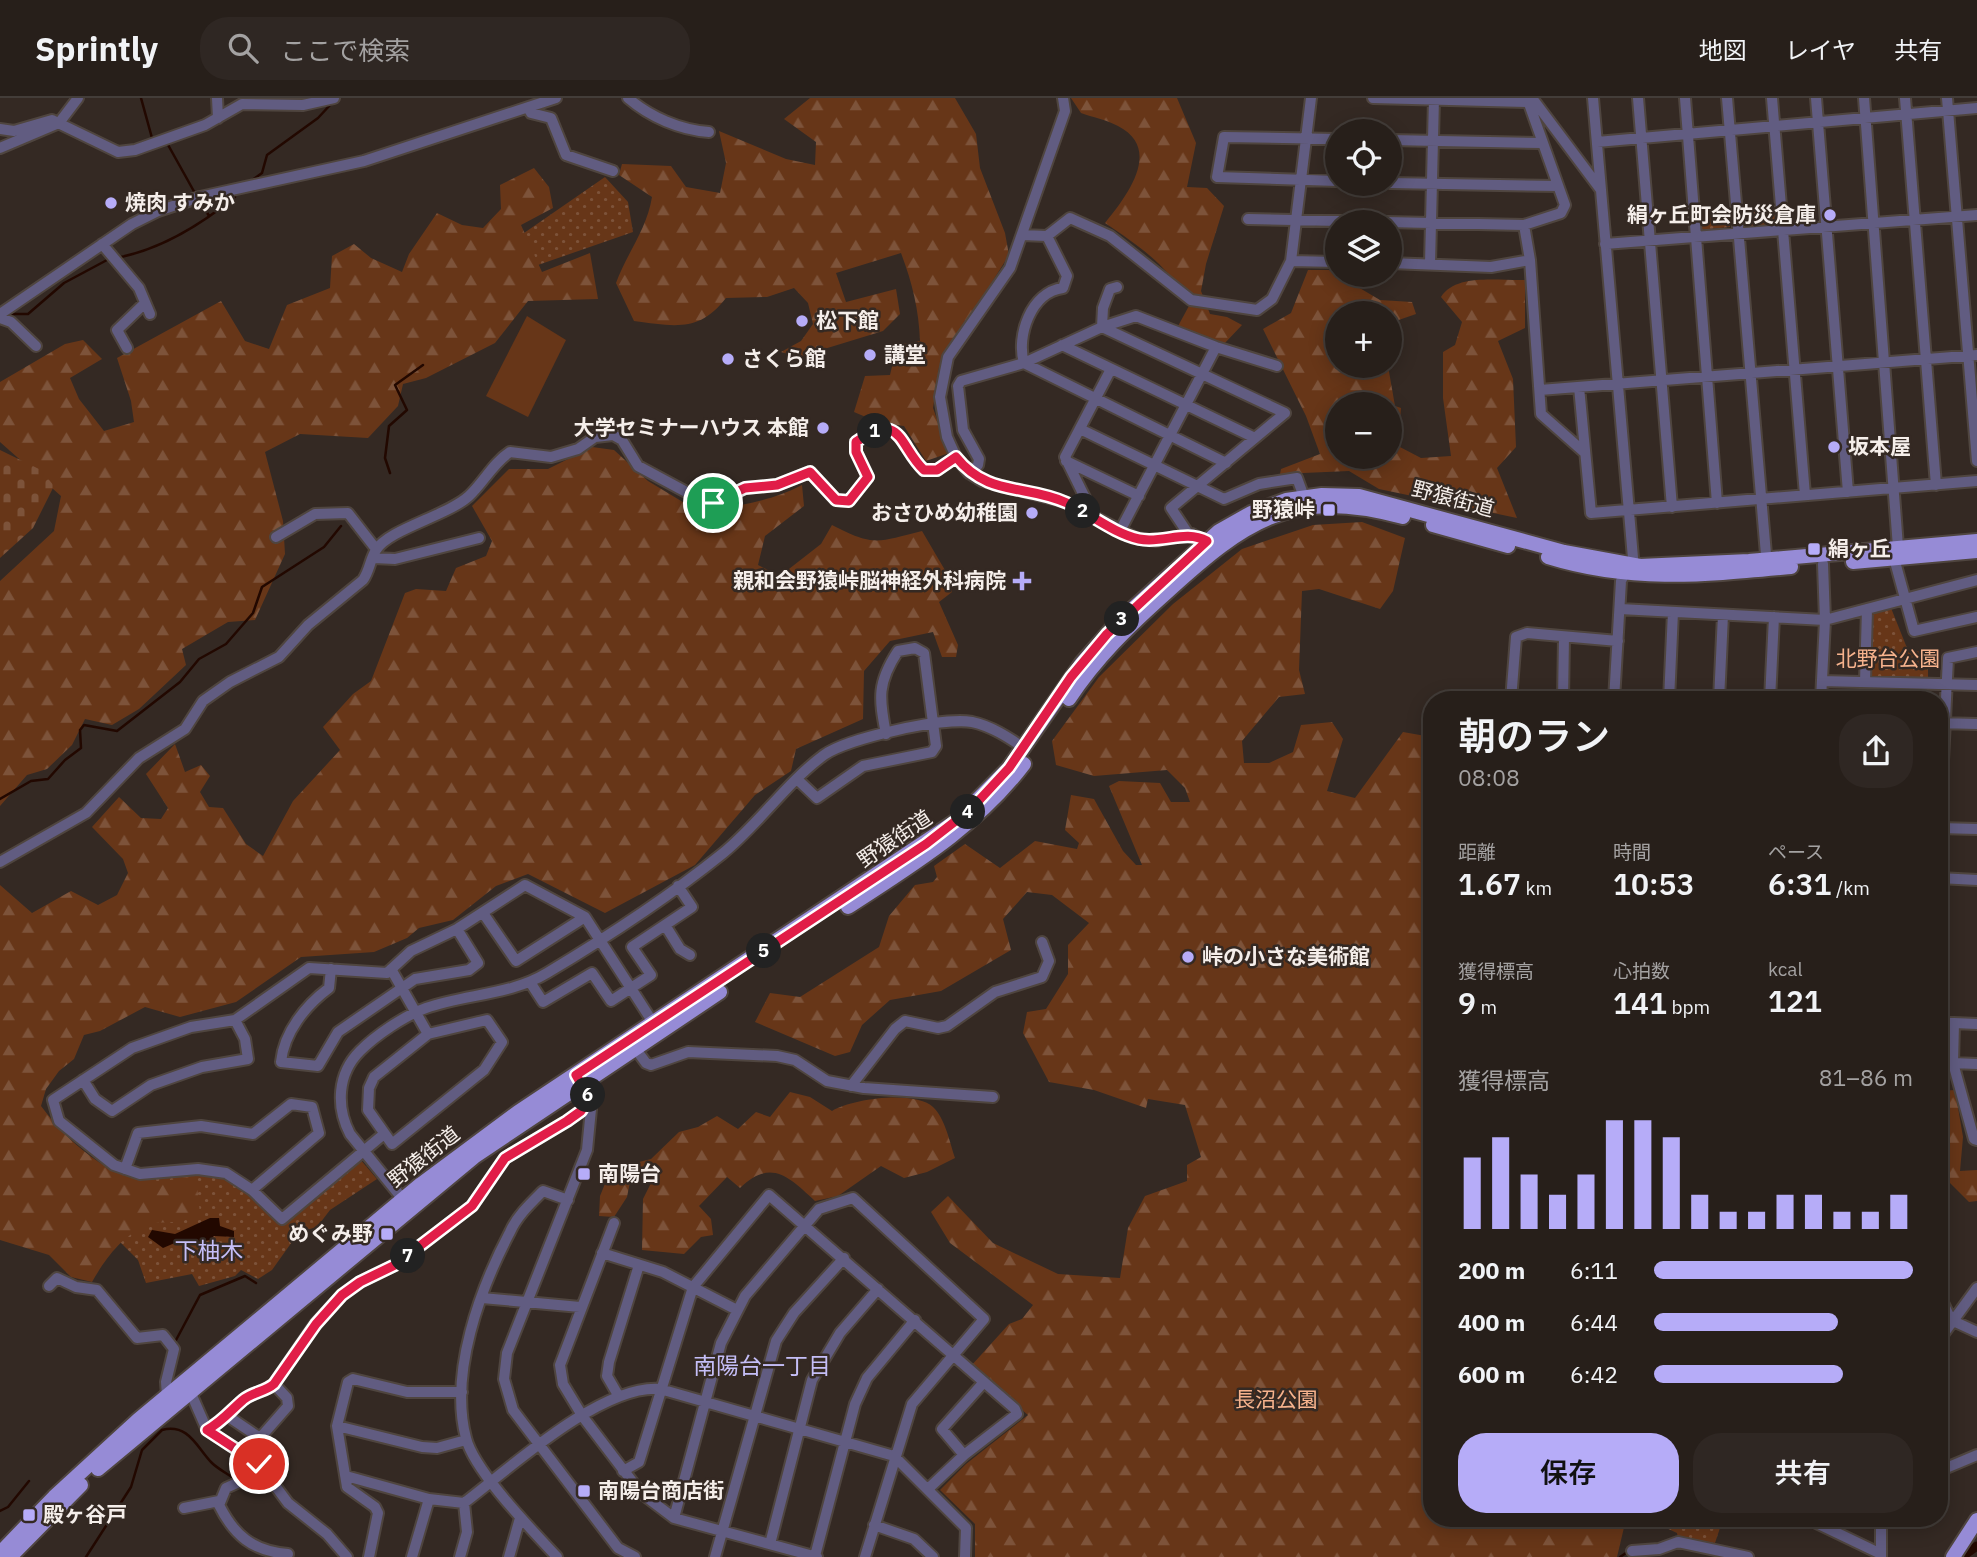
<!DOCTYPE html>
<html lang="ja">
<meta charset="utf-8">
<style>
:root{--surface:#271f1a;--page:#2f2723;--text:#f1f3f6;--muted:#a4a2a2;--line:#433d39;--accent:#b6acf8}
body{margin:0;font-family:"IBM Plex Sans","Noto Sans JP",sans-serif;background:var(--page);color:var(--text);height:100vh;display:flex;flex-direction:column;font-size:26px;white-space:nowrap}
*{box-sizing:border-box;margin:0}
p{font-size:23px;color:var(--muted)}
.icon{flex:none;width:38px;height:38px;fill:none;stroke:currentColor;stroke-width:2;stroke-linecap:round;stroke-linejoin:round}
.map{position:relative;flex:1;overflow:hidden}
.sheet{position:absolute;left:1423px;top:593px;width:525px;height:836px;display:flex;flex-direction:column;background:var(--surface);border-radius:28px;box-shadow:0 4px 18px #0003,0 0 0 2px var(--line)}
.sheet>*{flex:none}
.buttons{position:absolute;left:1325px;top:21px;display:grid;gap:14px}
.buttons a{display:grid;place-items:center;width:77px;height:77px;border-radius:50%;background:var(--surface);box-shadow:0 4px 18px #0003,0 0 0 2px var(--line);font-size:35px}
.pin{position:absolute;display:grid;place-items:center;width:60px;height:60px;color:#fff;margin:-30px;border:4px solid #fff;border-radius:50%;box-shadow:0 2px 7px #0007}
.km{position:absolute;width:35px;height:35px;margin:-18px;border-radius:50%;background:#222;color:#fff;font-size:19px;line-height:35px;text-align:center}
.round{display:grid;place-items:center;flex:none;width:74px;height:74px;border-radius:28px;background:var(--page)}
.summary{display:flex;align-items:center;justify-content:space-between;height:119px;padding:0 35px}
h1{font-size:38px;font-weight:600;line-height:52px}
.metrics{display:grid;grid-template-columns:repeat(3,1fr);gap:10px;height:119px;padding:7px 35px}
.metrics div{display:grid;align-content:center}
.metrics b{font-size:30px;font-weight:600}
.metrics small{font-size:19px;font-weight:400}
.metrics p{font-size:19px}
.chart{height:196px;padding:14px 35px}
.chart p{display:flex;justify-content:space-between}
.chart svg{width:100%;height:126px;margin-top:7px;stroke:var(--accent);stroke-width:6}
.cta{display:flex;gap:14px;margin-top:auto;padding:14px 35px}
.cta a{flex:1;height:80px;border-radius:28px;background:var(--accent);color:#111;font-size:28px;font-weight:600;line-height:80px;text-align:center}
.cta a+a{background:var(--page);color:var(--text)}
ul{padding:0 35px;list-style:none;font-size:23px}
li{display:grid;grid-template-columns:112px 84px 1fr;align-items:center;height:52px}
li i{height:18px;border-radius:9px;background:var(--accent)}
header{display:flex;align-items:center;gap:42px;box-sizing:border-box;height:98px;padding:0 35px;background:var(--surface);border-bottom:2px solid var(--line)}
header strong{font-size:33px}
nav{display:flex;gap:38px;margin-inline-start:auto;font-size:24px}
.search{width:490px;height:63px;background:var(--page);display:flex;align-items:center;gap:18px;box-sizing:border-box;padding:0 24px;border-radius:28px;color:var(--muted);font-size:26px}
.map>svg:first-child{display:block}
</style>
<header>
<strong>Sprintly</strong>
<div class="search"><svg class="icon" aria-label="search" viewBox="0 0 24 24"><circle cx="10" cy="10" r="6"/><path d="M15 15l6 6"/></svg>ここで検索</div>
<nav><a>地図</a><a>レイヤ</a><a>共有</a></nav>
</header>
<div class="map">
<svg width="1977" height="1459" viewBox="0 0 1977 1459">
<defs>
<pattern id="green-dots" width="8" height="8" patternUnits="userSpaceOnUse" patternTransform="scale(1.75)"><rect width="8" height="8" fill="#673618"/><path d="M2 2h.1M6 6h.1" fill="none" stroke="#7d533a" stroke-width="1.8" stroke-linecap="round"/></pattern>
<pattern id="forest-firs" width="22" height="20" patternUnits="userSpaceOnUse" patternTransform="scale(1.75)"><rect width="22" height="20" fill="#673618"/><path d="M5 1l3.5 6h-7zM16 11l3.5 6h-7z" fill="#7d533a"/></pattern>
<pattern id="cemetery-stones" width="16" height="16" patternUnits="userSpaceOnUse" patternTransform="scale(1.75)"><rect width="16" height="16" fill="#673618"/><path d="M2 7V4a2 2 0 0 1 4 0v3zM10 15v-3a2 2 0 0 1 4 0v3z" fill="#7d533a"/></pattern>
</defs>
<rect width="100%" height="100%" fill="#342923"/>
<path fill="url(#green-dots)" d="M605,79L628,104L633,134L538,167L524,135Z
M1774,111L1775,127L1748,131L1743,126V115Z
M1729,117L1730,129L1699,132L1698,120Z
M1889,505L1909,555L1928,551V585L1865,584L1867,511Z
M359,1060L377,1081L330,1112L317,1129L299,1134L272,1172L258,1181L241,1172L235,1178L199,1188L192,1176L146,1185L138,1162L120,1144L132,1077C211,1074 224,1066 282,1126Z
M1661,1421H1723L1715,1445L1678,1440L1677,1435L1662,1428Z"/>
<path fill="url(#forest-firs)" fill-rule="evenodd" d="M810,0H955L976,36L980,70L1005,135L1009,157L939,269L933,310L949,355L926,363L904,328L880,325L854,314L865,278L890,277L897,247L920,243C919,212 912,184 901,155L836,175L846,204L896,191L900,216L883,233L798,259L781,254L801,243L813,226L808,205L794,190L767,199L726,200C699,235 674,228 634,223L616,185C627,155 647,131 652,99L619,77L622,66L671,68L686,89L720,95L726,65L719,33L786,61L815,67L816,44L784,21Z
M1071,0H1177L1196,45L1187,89L1207,90L1224,108L1206,166L1201,193L1210,216L1227,219L1242,227L1224,246L1177,230L1190,206C1167,167 1142,150 1105,125C1127,98 1163,51 1118,28C1107,22 1092,19 1081,15Z
M534,70L549,89L553,110L521,127L542,174L590,155L598,201L528,203L495,245L426,280L403,286L398,308L368,340L300,336L265,354L283,423L285,456L255,522L228,524L182,551L186,567L139,611L112,627L85,621L72,647L47,671L27,677L0,708V483L54,433L61,398L0,344V284L65,246L83,242L102,261L70,280L79,301L104,333L134,324L131,303L117,260L221,203L245,243L269,251L287,207L330,190L332,158L354,146L371,160L402,174L409,156L437,115L462,127L483,130L501,111L500,87Z
M1308,172H1329L1380,202L1412,204L1416,216L1390,225V215H1337V268H1388L1395,308L1401,310L1398,348L1421,360L1451,358L1443,300V254L1455,247L1462,224L1441,199C1456,175 1499,183 1525,182V230L1498,243L1513,281L1516,349L1497,370L1517,420L1379,391L1349,373L1280,376L1281,371L1320,356L1306,318L1263,231L1291,215ZM1337,306H1390V359H1337Z
M592,349L614,352L648,383L701,415C738,406 768,405 802,387L804,408L765,438L758,467L780,478L821,446L832,427C874,449 878,444 922,433L949,479L952,494L939,504L958,547L956,559H942L933,534L890,543L864,573L863,621L796,651L791,673L755,697L695,767L605,815L528,776L496,788L453,822L419,830L407,840L374,854L301,859L236,904L180,919L145,909L100,933L84,937L74,961L59,973L46,991L41,1008C67,1043 111,1084 158,1083C170,1083 184,1079 196,1078L200,1116C175,1130 164,1120 146,1128C121,1138 104,1163 92,1184L71,1179L49,1157L0,1142V787L32,815L71,793L98,807L117,797L128,775L123,761L92,729L119,699L141,720L161,721L168,710L146,676L175,646L185,674L201,667L210,678L200,694L209,709L223,710L246,746L263,758L293,703L340,652L323,629L353,596L371,583L405,495L416,491L446,493L456,470L486,458L492,443L472,408L509,371H548Z
M1362,424L1405,440L1393,493L1380,511L1319,491L1302,493L1299,572L1305,596L1279,599L1242,643L1244,665H1269L1293,654L1301,627L1332,624L1343,641L1327,693L1355,700L1403,634L1431,639V674L1424,677L1432,683V1421H1626L1617,1459H975V1426L940,1392L966,1366L1028,1317L971,1268L1009,1226L1022,1221L1033,1207L950,1145L931,1114L948,1098L993,1145L1058,1176L1120,1180L1128,1130L1145,1098L1187,1083V1067L1201,1059L1185,1007L1148,1001L1146,1010L1094,992L1049,984L1023,935L1027,914L1046,911L1068,876V847L1089,825L1052,797L1027,794L1003,821L1011,852L941,893L890,902L862,927L850,954L835,958L755,924L770,895L800,899L879,849L889,818L915,787L933,784L937,779L934,768L965,746L1000,770L1035,743L1077,751L1079,745L1065,732L1071,697L1094,701L1123,753L1136,767H1142L1109,688L1119,683L1160,685L1171,704H1190L1185,690L1167,672L1094,678L1056,667L1052,643L1099,579L1173,506L1242,451L1313,427Z
M1955,992L1963,1039L1960,1073L1977,1072V1103L1969,1104L1945,1080L1939,1067V993Z
M790,994L810,999L832,1013C852,1001 914,992 933,1009C945,1020 950,1045 955,1060L927,1074L904,1080L881,1068L838,1098L815,1103C789,1079 771,1060 740,1090L727,1079L699,1108L711,1121L713,1137L701,1139L684,1156L642,1152L643,1101L654,1079L630,1084L627,1099L614,1119L599,1118L600,1098L611,1071L651,1061L679,1034L698,1029L717,1018L738,1031L756,1014L770,1019Z"/>
<path fill="url(#cemetery-stones)" d="M0,352L41,372L54,388L33,430L0,460Z"/>
<path fill="#673618" d="M527,218L566,242L528,319L486,298Z"/>
<path fill="#220800" d="M210,1120H219L220,1128L234,1133V1139L214,1138L210,1142L181,1147L177,1144L163,1150L148,1139L152,1132L175,1136Z"/>
<g fill="none" stroke-linecap="round" stroke-linejoin="round">
<path stroke="#220800" stroke-width="2.5" d="M141,0L152,40
M167,45L196,97
M251,83L262,75L267,57L318,20L331,6
M202,106L209,118
M121,159C163,150 203,125 235,99
M11,216H28L64,185L107,162
M390,375L385,360L389,328L407,312L395,287L423,267
M0,701L31,683L48,681L65,662L81,650L80,632L84,627L117,633L180,584L199,561L226,546L253,515L262,489L324,449L341,428
M175,1244L200,1197L245,1178L256,1185
M0,1413L8,1409L29,1383
M86,1459L131,1389L142,1352L162,1332C189,1325 197,1350 212,1365C218,1371 228,1376 236,1382
M1620,1459L1629,1453"/>
<path stroke="#220800" stroke-width="9" d="M1967,1455L1977,1448"/>
<defs>
<path id="minor" d="M217,0L218,20
M628,0C650,19 680,32 709,34
M1063,0L1065,13L1010,170L948,259L940,299L947,339L956,359L969,375L982,383L1065,404L1136,440L1156,443L1192,436L1211,447
M1373,0L1528,4
M1532,0L1601,92
M1593,0L1633,460L1621,483L1614,602
M1638,0L1672,409
M1685,0L1717,405
M1727,0L1767,468
M1772,0L1805,397
M1816,0L1848,394
M1864,0L1898,449
M1905,0L1936,387
M1947,0L1977,363
M529,11L531,15L551,20L566,57L613,73
M0,31L14,33L52,22L118,54L135,52L205,27L242,6L303,7L334,0
M1337,41L1224,39L1217,79L1337,83
M1390,42L1541,45
M1597,44L1977,10
M0,50L59,25L78,0
M1390,85L1558,88
M1248,121L1524,127L1561,115L1565,107L1527,0
M1524,127L1530,162
M1022,137L1047,138L1070,120L1110,138L1191,202L1257,212L1272,201L1291,163L1311,0
M1047,138L1067,178L1063,190C1031,194 1016,238 1024,265L1102,229L1136,218L1216,249L1277,268
M102,146L139,190L150,216
M1605,146L1977,117
M1291,163L1337,164
M1390,165L1491,169L1530,162L1541,316L1584,354
M1430,166L1434,0
M0,216L132,126L158,113L200,99L364,63L556,0
M0,220L11,224L36,248
M1102,229L1285,315L1171,410L1189,437
M1102,229L1103,210L1110,191L1117,189
M1062,247L1255,340
M127,250L117,232L145,205
M1579,289L1591,415
M1540,292L1977,257
M1080,331L1224,401L1259,386L1297,380L1304,399
M1066,363L1139,398
M969,375L978,367L979,361L963,332L958,288L961,283L1024,265L1226,365
M1591,415L1977,383
M1094,418L1065,359L1111,271
M1120,433L1216,249
M276,439L315,416L348,415L376,451
M374,460L395,461L479,440
M1894,460L1914,533L1977,519
M1620,511L1825,522L1977,482
M1822,583L1977,587
M1865,584L1867,511
M1511,602L1516,539L1527,535L1618,543
M1563,602L1564,539
M1669,602L1673,514
M1719,602L1723,517
M1770,602L1774,519
M1821,602L1825,522L1823,466
M1939,625L1977,626
M797,681L817,700L863,668L932,654L936,648L924,555L915,550L898,553C877,585 879,600 886,636
M1939,730L1977,731
M1939,744L1948,560L1977,554
M0,764L86,715L139,660L185,631L203,603L230,584L279,559L308,527L363,482C370,472 370,461 376,452C389,431 447,418 469,398C484,384 493,365 510,354L551,359L578,351L595,339L613,337L622,342L638,368L703,403L723,402L745,390L777,387L810,374L836,402L849,403L868,379L856,354L857,344C902,311 899,349 924,372H937L956,359
M1939,780L1977,782
M483,815L516,863L585,819
M665,827L680,851L690,857
M331,871L329,890C306,907 284,934 281,964L318,968L338,934L415,881L469,872L478,865L457,831
M391,871L428,936
M530,884L543,904L592,875L611,903L651,877L632,849L692,809L678,788
M487,922L502,944L484,972L392,1046L368,1012L369,990L374,979L428,936Z
M1939,925H1954L1953,965L1974,1041L1977,1042
M1954,925L1977,926
M635,950L646,965L651,967L688,954L777,958L795,962L827,983L864,990L993,999
M1953,965L1977,966
M83,982L95,1001L112,1013L151,987L202,969L248,961L245,941L235,922
M579,982L591,1011L587,1052L507,1255L504,1281L513,1312L618,1450L635,1459
M851,988L895,931L905,923L938,930L947,928L995,894L1042,879L1049,863L1042,844
M384,1036L282,1121L252,1092L226,1075L198,1071L140,1076L114,1067L59,1023L53,1002L132,950L191,929L235,922L309,870L387,875L411,853L457,831L525,787L585,819L654,926
M125,1071L138,1035L201,1028L253,1036L291,1006L312,1009L319,1035L252,1092
M406,1105L350,1036C336,1009 337,976 360,953C376,937 404,918 426,910C465,896 511,897 547,875C604,841 671,797 722,756C759,726 786,685 824,657C848,640 943,619 972,624C991,628 1008,639 1024,650
M614,1125L560,1267L563,1286L583,1319L641,1395L674,1420L817,1459
M602,1155L663,1174L737,1212
M49,1188L57,1180L76,1189L97,1192L137,1240L163,1237L174,1251L166,1284L167,1298
M1939,1196L1951,1222L1977,1234
M482,1200L580,1209
M1939,1242L1977,1190
M190,1293L207,1332L259,1366L288,1405L327,1436L347,1459
M618,1297L607,1278L609,1264L639,1167
M229,1319L260,1340L288,1308L287,1300L274,1286
M337,1328L422,1349L437,1350L466,1342
M207,1332C223,1323 230,1313 243,1302C252,1294 265,1294 274,1286L315,1226L342,1197L360,1184L395,1167L472,1108L505,1060L567,1023L581,1013L589,1000
M964,1357L942,1331L984,1284
M259,1366L248,1380L226,1390L219,1407C234,1437 252,1453 288,1456
M623,1373L639,1364L693,1189L769,1097L1015,1311L1017,1316L964,1357L929,1390
M1939,1373L1977,1357
M346,1378L429,1401L464,1405C510,1370 602,1286 660,1291L894,1358L966,1430L965,1459
M184,1410L219,1403
M674,1420L721,1245L745,1198L819,1111L853,1100L984,1221L912,1306L865,1459
M1808,1421L1881,1456
M1881,1421V1459
M874,1427L914,1441L933,1459
M770,1446L812,1282L840,1235L878,1191
M1632,1453L1659,1451L1678,1444L1748,1459
M815,1458L855,1306L867,1280L915,1222
M369,1459L378,1415L375,1409L347,1389L337,1328L348,1284L353,1281L407,1294H462
M412,1459L429,1401
M460,1459L467,1434L464,1405
M509,1459L520,1420
M557,1459C533,1433 474,1373 466,1340C449,1275 480,1191 510,1134C517,1118 531,1105 543,1093L568,1102
M715,1459L776,1243L794,1215L844,1160"/>
<path id="major" d="M1433,427L1508,448
M1548,459C1632,485 1705,477 1791,469
M1853,464L1977,453
M1069,601C1096,560 1129,528 1166,495C1246,422 1292,389 1403,419
M848,809C912,767 976,729 1024,666
M98,1371L474,1059L720,894
M0,1455L54,1399L138,1322L421,1086L518,1014L956,723L1009,670L1082,565L1118,524L1219,433L1251,415L1286,402L1322,397L1359,398L1564,454L1640,468L1749,463L1977,443
M10,1459L81,1387
M1953,1459L1977,1422"/>
</defs>
<use href="#minor" stroke="#4f453f" stroke-width="14"/>
<use href="#major" stroke="#4f453f" stroke-width="18"/>
<use href="#minor" stroke="#615c81" stroke-width="10"/>
<use href="#major" stroke="#968bd6" stroke-width="14"/>
</g>
<g fill="none" stroke-linecap="round" stroke-linejoin="round">
<defs>
<path id="route" d="M259,1366L207,1332C223,1323 230,1313 243,1302C252,1294 265,1294 274,1286L316,1226L342,1197L360,1184L395,1167L472,1108L505,1060L567,1023L581,1013L589,1000L576,977L926,746L971,711L1009,670L1071,579L1107,536L1207,443C1185,431 1163,446 1139,441C1113,435 1091,416 1067,405C1026,386 988,399 956,359L937,372H924C899,349 902,311 856,344V354L868,379L849,403L836,402L810,374L777,387L745,390L713,405"/>
</defs>
<use href="#route" stroke="#fff" stroke-width="14"/>
<use href="#route" stroke="#e11d48" stroke-width="9"/>
</g>
<g fill="#b6acf8" stroke="#342923" stroke-width="2.5">
<circle cx="111" cy="105" r="7"/>
<circle cx="1830" cy="117" r="7"/>
<circle cx="802" cy="223" r="7"/>
<circle cx="870" cy="257" r="7"/>
<circle cx="728" cy="261" r="7"/>
<circle cx="823" cy="330" r="7"/>
<circle cx="1834" cy="349" r="7"/>
<rect x="1322" y="405" width="14" height="14" rx="3.5"/>
<circle cx="1032" cy="415" r="7"/>
<rect x="1807" y="444" width="14" height="14" rx="3.5"/>
<path d="M1018.5 472.5h7v7h7v7h-7v7h-7v-7h-7v-7h7z"/>
<circle cx="1188" cy="859" r="7"/>
<rect x="577" y="1069" width="14" height="14" rx="3.5"/>
<rect x="380" y="1129" width="14" height="14" rx="3.5"/>
<rect x="577" y="1386" width="14" height="14" rx="3.5"/>
<rect x="22" y="1410" width="14" height="14" rx="3.5"/>
</g>
<g text-anchor="middle" stroke-width="5" stroke-linejoin="round" paint-order="stroke">
<g font-size="21" font-weight="bold" fill="#f5eeea" stroke="#342923" text-anchor="start">
<text x="125" y="112">焼肉 すみか</text>
<text x="1816" y="124" text-anchor="end">絹ヶ丘町会防災倉庫</text>
<text x="816" y="230">松下館</text>
<text x="884" y="264">講堂</text>
<text x="742" y="268">さくら館</text>
<text x="809" y="337" text-anchor="end">大学セミナーハウス 本館</text>
<text x="1848" y="356">坂本屋</text>
<text x="1315" y="419" text-anchor="end">野猿峠</text>
<text x="1018" y="422" text-anchor="end">おさひめ幼稚園</text>
<text x="1828" y="458">絹ヶ丘</text>
<text x="1006" y="490" text-anchor="end">親和会野猿峠脳神経外科病院</text>
<text x="1202" y="866">峠の小さな美術館</text>
<text x="598" y="1083">南陽台</text>
<text x="373" y="1143" text-anchor="end">めぐみ野</text>
<text x="598" y="1400">南陽台商店街</text>
<text x="43" y="1424">殿ヶ谷戸</text>
</g>
<g font-size="21" fill="#f5eeea" stroke="#342923">
<text transform="translate(1453 401) rotate(15)" y="7">野猿街道</text>
<text transform="translate(895 741) rotate(-34)" y="7">野猿街道</text>
<text transform="translate(424 1059) rotate(-38)" y="7">野猿街道</text>
</g>
<g font-size="21" fill="#f7b38d" stroke="#342923">
<text x="1888" y="568">北野台公園</text>
<text x="1276" y="1309">長沼公園</text>
</g>
<g font-size="23" fill="#c5bef7" stroke="#342923">
<text x="209" y="1161">下柚木</text>
<text x="762" y="1276">南陽台一丁目</text>
</g>
</g>
</svg>
<div class="buttons">
<a><svg class="icon" aria-label="locate" viewBox="0 0 24 24"><circle cx="12" cy="12" r="6"/><path d="M12 2v4M12 18v4M2 12h4M18 12h4"/></svg></a>
<a><svg class="icon" aria-label="layers" viewBox="0 0 24 24"><path d="M12 4l9 5-9 5-9-5zM3 14l9 5 9-5"/></svg></a>
<a>+</a>
<a>−</a>
</div>
<div class="pin" style="left:713px;top:405px;background:#1e9e55"><svg class="icon" aria-label="arrive" viewBox="0 0 24 24"><path d="M6 21V4h12l-3 4 3 4H6"/></svg></div>
<div class="pin" style="left:259px;top:1366px;background:#d93025"><svg class="icon" aria-label="check" viewBox="0 0 24 24"><path d="M5 12l5 5 9-10"/></svg></div>
<b class="km" style="left:875px;top:333px">1</b>
<b class="km" style="left:1083px;top:413px">2</b>
<b class="km" style="left:1122px;top:521px">3</b>
<b class="km" style="left:968px;top:714px">4</b>
<b class="km" style="left:764px;top:853px">5</b>
<b class="km" style="left:588px;top:997px">6</b>
<b class="km" style="left:408px;top:1158px">7</b>
<section class="sheet">
<div class="summary"><div><h1>朝のラン</h1><p>08:08</p></div><a class="round"><svg class="icon" aria-label="share" viewBox="0 0 24 24"><path d="M12 15V3M7 8l5-5 5 5M5 13v7h14v-7"/></svg></a></div>
<div class="metrics">
<div><p>距離</p><b>1.67<small> km</small></b></div>
<div><p>時間</p><b>10:53</b></div>
<div><p>ペース</p><b>6:31<small> /km</small></b></div>
</div>
<div class="metrics">
<div><p>獲得標高</p><b>9<small> m</small></b></div>
<div><p>心拍数</p><b>141<small> bpm</small></b></div>
<div><p>kcal</p><b>121</b></div>
</div>
<div class="chart"><p><span>獲得標高</span>81–86 m</p>
<svg viewBox="0 0 160 44" preserveAspectRatio="none"><path d="M5 44V19M15 44V12M25 44V25M35 44V32M45 44V25M55 44V6M65 44V6M75 44V12M85 44V32M95 44V38M105 44V38M115 44V32M125 44V32M135 44V38M145 44V38M155 44V32"/></svg>
</div>
<ul>
<li><b>200 m</b>6:11<i style="width:100%"></i></li>
<li><b>400 m</b>6:44<i style="width:71%"></i></li>
<li><b>600 m</b>6:42<i style="width:73%"></i></li>
</ul>
<div class="cta"><a>保存</a><a>共有</a></div>
</section>
</div>
